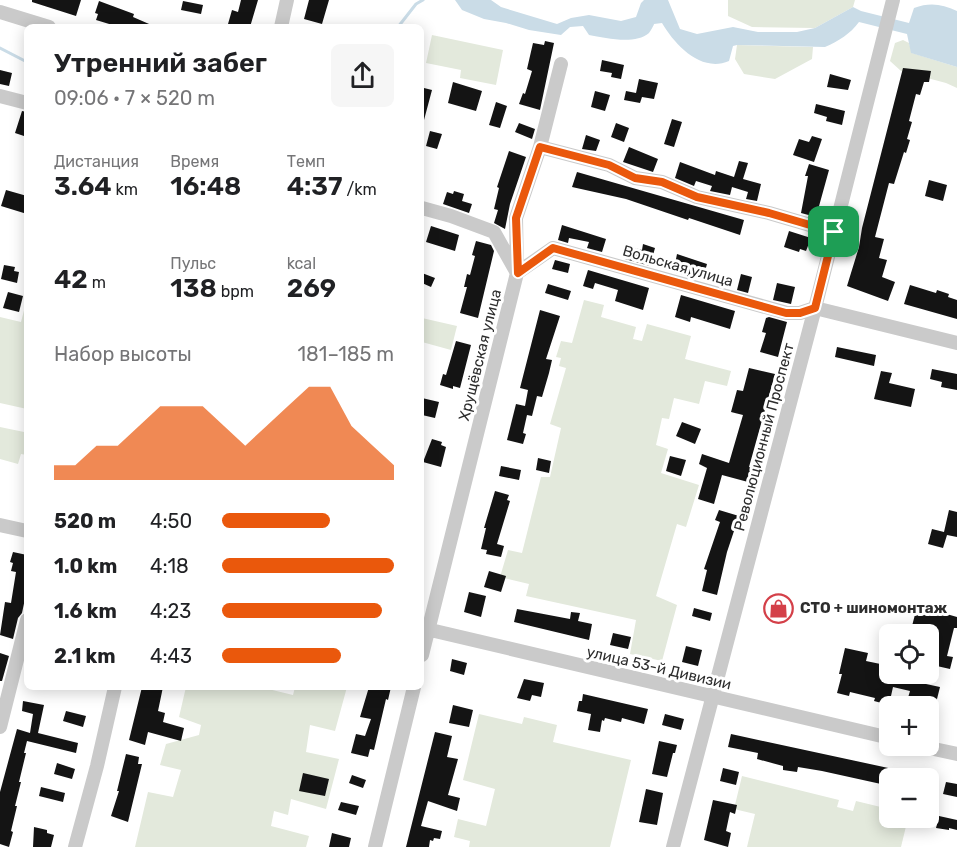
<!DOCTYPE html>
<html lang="ru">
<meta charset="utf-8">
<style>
:root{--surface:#fff;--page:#f6f6f6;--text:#202124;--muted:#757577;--accent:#ea580c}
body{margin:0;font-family:Rubik,sans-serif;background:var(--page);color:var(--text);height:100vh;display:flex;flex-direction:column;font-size:22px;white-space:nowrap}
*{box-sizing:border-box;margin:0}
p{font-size:20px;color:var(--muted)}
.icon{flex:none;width:33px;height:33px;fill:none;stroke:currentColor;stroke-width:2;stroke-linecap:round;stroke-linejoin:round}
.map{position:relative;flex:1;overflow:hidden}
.details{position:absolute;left:24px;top:24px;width:400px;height:666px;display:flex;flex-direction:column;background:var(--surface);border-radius:9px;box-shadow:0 3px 15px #0003}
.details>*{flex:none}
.controls{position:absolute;left:879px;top:624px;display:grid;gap:12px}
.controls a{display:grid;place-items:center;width:60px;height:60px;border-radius:9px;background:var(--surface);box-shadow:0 3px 15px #0003;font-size:30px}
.pin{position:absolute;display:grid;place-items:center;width:51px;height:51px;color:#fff;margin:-26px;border-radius:12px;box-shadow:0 3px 9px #0006}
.round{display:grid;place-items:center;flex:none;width:63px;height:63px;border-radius:9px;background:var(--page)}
.overview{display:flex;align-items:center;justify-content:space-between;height:102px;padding:0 30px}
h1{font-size:27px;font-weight:600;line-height:45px}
.stats{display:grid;grid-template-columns:repeat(3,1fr);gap:9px;height:102px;padding:6px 30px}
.stats div{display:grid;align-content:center}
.stats b{font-size:26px;font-weight:600}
.stats small{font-size:16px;font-weight:400}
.stats p{font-size:16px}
.chart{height:168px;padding:12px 30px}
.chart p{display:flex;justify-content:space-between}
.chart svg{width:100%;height:108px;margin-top:6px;fill:var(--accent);opacity:.7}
ul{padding:0 30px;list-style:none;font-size:20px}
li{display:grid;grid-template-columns:96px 72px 1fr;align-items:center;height:45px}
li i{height:15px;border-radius:8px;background:var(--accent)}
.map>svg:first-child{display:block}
</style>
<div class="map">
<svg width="957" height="847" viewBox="0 0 957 847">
<rect width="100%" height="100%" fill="#fff"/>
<path fill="#e3e9dc" d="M728,0H855L853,7L815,28L752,27L728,16Z
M432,35L503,50L496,85L460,78L461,70L426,63Z
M903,40L909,43L912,53L957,67V88L946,83L901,71L890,61L895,43Z
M737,45L813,47L812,59L775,79L744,74L735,59Z
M27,299V409L0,403V317L21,322Z
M584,300L604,305L601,317L636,327L633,339L642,341L647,324L691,336L685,359L731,371L727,386L705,381L699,404L674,398L669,419L662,418L656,445L668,449L661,473L699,485L686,527L677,524L656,596L677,605L662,661L630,654L636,620L526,596L529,584L500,577L508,550L522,553L541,477H550L561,428L550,424L566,368L559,366L561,358L556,357L561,341L572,343Z
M422,318L457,326L451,350L422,342Z
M27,419V455L21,454L18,464L0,459V427L24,432Z
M186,687H260L293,695L295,687H347L335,731L310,725L306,752L339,759L326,809L291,799L288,815L274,811L271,826L309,836L306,847H135L148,792L173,797L181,770L160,765L166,744L199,735L201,725L179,717Z
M479,714L522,724L524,717L557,725L553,742L631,760L610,847H469L470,841L454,837L458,819L486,826L495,789L463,780Z
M742,776L839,800L837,807L853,811L856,801L889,809L890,818H908L901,847H747L755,814L734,809Z"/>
<path fill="#cadce7" d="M455,0H491L501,7L557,24L571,18L589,15L621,21L636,17L641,3L644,0H668L680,29L697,34L733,27L758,32H797L815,28L853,7L861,11L909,23L914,8C930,2 942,4 957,11V67L911,53L907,34L859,22C850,34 839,41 825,47L737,45L733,46L729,61C701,73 675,45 662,23L654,24C654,25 650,32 649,33C635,45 606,38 589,35L583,26L570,27L561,35L529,30L506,23L484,19L462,10Z"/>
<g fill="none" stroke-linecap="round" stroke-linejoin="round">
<path stroke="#cadce7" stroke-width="3" d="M398,27L416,4L423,0
M0,48L27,62"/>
</g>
<path fill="#141414" d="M32,0H81L76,16L32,2Z
M241,0H258L250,27L241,24L238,27L228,24L232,10L238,12Z
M309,0H329L322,24L304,19Z
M99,1L134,14L133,17L156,27H119L96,20L98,14L95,13Z
M183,1L203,5L201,14L181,10Z
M545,41L554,43L540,110L519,104L523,93L525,94L532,71L527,69L533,43L544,45Z
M602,60L624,65L621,79L611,77L612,73L600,71Z
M903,68L931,71L929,82H924L920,95L916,94L909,121L912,122L907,139L910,140L906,153L904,152L894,184L889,183L875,237L884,239L879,258L887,260L882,277L895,282L888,301L847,286L859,247L862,228Z
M0,70L12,73L9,86L0,84Z
M830,74L851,80L848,90L827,87Z
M639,79L658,83L654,99L642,97L640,103L624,100L626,91L636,93Z
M453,82L482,91L476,111L448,103Z
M424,88L432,90L424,120L422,119V95Z
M595,91L610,95L605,111L591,107Z
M496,102L507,106L500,128L489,125Z
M816,104L845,111L842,125L826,121L827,117L814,113Z
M22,111L27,112V137L15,133Z
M672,119L682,122L674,147L664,144Z
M519,123L535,129L532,139L515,132Z
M616,123L629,128L624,142L611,137Z
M430,131L442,134L437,149L426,146Z
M586,135L600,140L596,151L582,149Z
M812,136L822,139L814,162L793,155L799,139L809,142Z
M629,147L658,159L653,172L623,162Z
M509,151L526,157L510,204L505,229L494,223L498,210L494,209L499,188L497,187Z
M739,161L748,163L743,179L761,184L757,201L746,199L748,192L732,187L730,195L710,191L712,186L696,181L694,186L675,178L680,162L715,175L716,171L734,177Z
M809,164L829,170L816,217L801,213L808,176H805Z
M577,172L744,220L740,235L689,218L688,220L626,199L572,187Z
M929,180L947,185L943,201L925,196Z
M6,190L27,196V214L1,206Z
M454,191L464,194L462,201L472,204L469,213L443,204L447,192L453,194Z
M562,225L606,239L602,252L587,248L589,242L569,238L568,243L558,240Z
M431,226L459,235L455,251L426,242Z
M789,231L811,238L806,251L800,249L799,252L784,247Z
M476,241L491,245L494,251L478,318L460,313L467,287H464L467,274L470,275L475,256L472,255Z
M643,244L655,248L650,266L625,259L628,246L642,250Z
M677,254L707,264L704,275L700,274L698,279L676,273L678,265L675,264Z
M555,260L570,264L568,273L552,269Z
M4,265L15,267L14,271L19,272L17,283L1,279Z
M588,270L649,288L643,310L615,301L618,290L595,283L593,289L583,286Z
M422,273L435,278L431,287L422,283Z
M741,274L752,277L748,293L737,290Z
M777,283L795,287L791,304L773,300Z
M548,284L571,291L568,300L545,293Z
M910,285L936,293L937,290L949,294L948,297L957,300V319L904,304Z
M8,292L23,296L19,312L3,308Z
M681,295L735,311L730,329L691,317L690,322L675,317Z
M540,310L560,316L546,359L552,360L549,373L542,397L537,396L532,416L527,415L523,433L526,434L523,444L507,440L516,404L525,406L528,390L520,388Z
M769,317L787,322L778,357L760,352L766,333L762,332L766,318Z
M456,341L471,345L460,388L453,386V389L440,385L443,374L446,375Z
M837,347L876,355L874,366L835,357Z
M749,368L775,374L749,467L751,468L748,482L722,475L714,504L698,499L707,468L699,464L702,454L729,463L743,415L731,412L737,390L743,391Z
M932,369L957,374V390L941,387L942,382L930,379Z
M881,371L892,373L889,383L915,389L911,407L874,399Z
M422,398L439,402L435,418L422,415Z
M682,422L701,429L695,444L676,436Z
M432,439L442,442L441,445L446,447L441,467L423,462Z
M670,456L686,460L681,476L666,471Z
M538,458L551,461L549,473L536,470Z
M501,466L521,470L519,480L499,476Z
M495,491L509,495L507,500L510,501L497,544L504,546L501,557L486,554L487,550L481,549L486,528H484Z
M719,510L739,516L727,552L717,595L702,591L707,570L704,569L720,522L715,520Z
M949,510L957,512V537L947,535L943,548L928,544L932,529L944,532Z
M13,552L27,555L26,594L22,613L18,618L13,639L0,635L5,602L11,603L16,572L11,571L13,563L10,562Z
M489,571L506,576L501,592L484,587Z
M469,592L486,596L481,617L464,612Z
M773,599L789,603L786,618L769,614Z
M918,603L944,609L943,613L957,617V628H954L947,656L953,657L950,669L928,664V634H920L922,628L912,626Z
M694,608L712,613L710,621L692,616Z
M517,609L570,619L571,612L580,613L578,621L592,624L589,640L514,622Z
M613,633L631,637L628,649L610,645Z
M686,646L702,650L698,666L682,662Z
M845,648L868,653L866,661L890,666V674H929L926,684L940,687L935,707L907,701L910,691L893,687L889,705L874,701L875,698L850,692L849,696L837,693L842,674H839Z
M0,653L9,656L2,681H0Z
M452,659L467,663L464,675L450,671Z
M524,679L544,683L541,697L532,695L530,701L517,698Z
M142,687H163L158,711L165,713L163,722L184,728L181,741L148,732L145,745L129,740Z
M369,687H391L388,700L386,699L374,750L370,749L368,757L351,753L356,734L365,736L371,719L360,717Z
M583,694L648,709L644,724L622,718L621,722L605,718L604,721L602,720L600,732L588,730L591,714L577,711L579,701H582Z
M23,701L44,705L38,733L78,743L76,753L27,741L24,753H26L19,782H21L15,806H17L11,831L13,832L9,847L0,844V792L17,729L30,733L33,714L22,711Z
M453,705L473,710L469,727L449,723Z
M66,711L86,716L83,727L63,721Z
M665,714L684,719L681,730L662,725Z
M435,732L452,736L447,757L458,759L448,795L460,798L457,811L428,801L421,826L442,831L440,839L434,838L433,841L430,840L429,847H406Z
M731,734L893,769L890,778L889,788L880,786L881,784L822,771L798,767L797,772L783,770V766L757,759L758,753L728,747Z
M659,741L677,745L675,753H673L667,777L652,774Z
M126,754L139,757L138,764H142L128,822L111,816L119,791H117Z
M57,763L75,769L72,779L54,774Z
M723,768L739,772L736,785L720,781Z
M303,773L329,779L325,796L299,791Z
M352,775L366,780L363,788L349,783Z
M946,782L957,784V797L943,794Z
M41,787L65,793L63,802L39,796Z
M646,789L663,793L657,825L639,822Z
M713,800L737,805L735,814L730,812L726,831L731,833L728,847L704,840Z
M341,802L359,806L356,815L338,810Z
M939,816L957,820V830L949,828V830L936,828Z
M34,827L47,830V833L54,835L51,847H33Z
M332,833L351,838L349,847H329Z"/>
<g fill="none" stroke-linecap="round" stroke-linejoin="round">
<path stroke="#cacaca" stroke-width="14" d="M0,12L49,27
M281,27L287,0
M0,96L27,103
M540,147L609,165L635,178L662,182L697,197L769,213L834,232
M422,208L451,216L494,232L517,273L553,248L787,313H800L815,308L957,343
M0,525L27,531
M422,628L890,738
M422,655L517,273L516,218L540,147L561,64
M0,727L27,620
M920,746L957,754
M75,847L97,766L115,687
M375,847L414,687
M673,847L815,308L893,0"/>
</g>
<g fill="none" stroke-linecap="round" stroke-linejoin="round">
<defs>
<path id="route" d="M540,147L609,165L635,178L662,182L697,197L769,213L834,232L815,308L800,313H786L553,248L518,273L516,218Z"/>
</defs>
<use href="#route" stroke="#fff" stroke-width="12"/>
<use href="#route" stroke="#ea580c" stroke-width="8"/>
</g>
<defs>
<symbol id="shop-ring" viewBox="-11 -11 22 22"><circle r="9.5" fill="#fff" stroke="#d44049" stroke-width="1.5"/><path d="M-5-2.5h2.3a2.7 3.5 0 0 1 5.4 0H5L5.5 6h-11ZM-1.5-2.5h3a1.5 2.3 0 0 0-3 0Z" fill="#d44049"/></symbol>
</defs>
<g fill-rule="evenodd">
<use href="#shop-ring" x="762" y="592" width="33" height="33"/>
</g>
<g text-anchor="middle" stroke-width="6" stroke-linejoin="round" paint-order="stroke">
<g font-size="15" fill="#2d2d2d" stroke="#fff">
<text transform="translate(678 266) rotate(16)" y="5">Вольская улица</text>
<text transform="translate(480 355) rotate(-76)" y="5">Хрущёвская улица</text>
<text transform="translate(764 437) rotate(-75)" y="5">Революционный Проспект</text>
<text transform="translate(659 668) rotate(13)" y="5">улица 53-й Дивизии</text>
</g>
<g font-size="15" font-weight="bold" fill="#2d2d2d" stroke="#fff" text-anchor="start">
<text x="800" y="613">СТО + шиномонтаж</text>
</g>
</g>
</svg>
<div class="controls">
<a><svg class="icon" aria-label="locate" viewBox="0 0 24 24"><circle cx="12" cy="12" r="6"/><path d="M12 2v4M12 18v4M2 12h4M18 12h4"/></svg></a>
<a>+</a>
<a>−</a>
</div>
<div class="pin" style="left:834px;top:232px;background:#1e9e55"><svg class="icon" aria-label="arrive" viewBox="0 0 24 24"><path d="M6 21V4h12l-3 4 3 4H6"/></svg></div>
<section class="details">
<div class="overview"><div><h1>Утренний забег</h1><p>09:06 · 7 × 520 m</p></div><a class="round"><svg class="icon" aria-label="share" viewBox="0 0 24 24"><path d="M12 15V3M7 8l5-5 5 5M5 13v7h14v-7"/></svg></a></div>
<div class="stats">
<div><p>Дистанция</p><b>3.64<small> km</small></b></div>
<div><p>Время</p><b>16:48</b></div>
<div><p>Темп</p><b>4:37<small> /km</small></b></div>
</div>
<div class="stats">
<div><b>42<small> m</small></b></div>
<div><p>Пульс</p><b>138<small> bpm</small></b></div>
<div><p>kcal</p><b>269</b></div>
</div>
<div class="chart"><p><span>Набор высоты</span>181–185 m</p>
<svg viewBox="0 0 160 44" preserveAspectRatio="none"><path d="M0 44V38L10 38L20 30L30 30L40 22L50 14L60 14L70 14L80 22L90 30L100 22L110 14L120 6L130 6L140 22L150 30L160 38V44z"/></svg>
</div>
<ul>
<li><b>520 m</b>4:50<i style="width:63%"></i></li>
<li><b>1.0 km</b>4:18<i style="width:100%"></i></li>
<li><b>1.6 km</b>4:23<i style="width:93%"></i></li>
<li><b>2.1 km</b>4:43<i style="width:69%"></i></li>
</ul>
</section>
</div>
